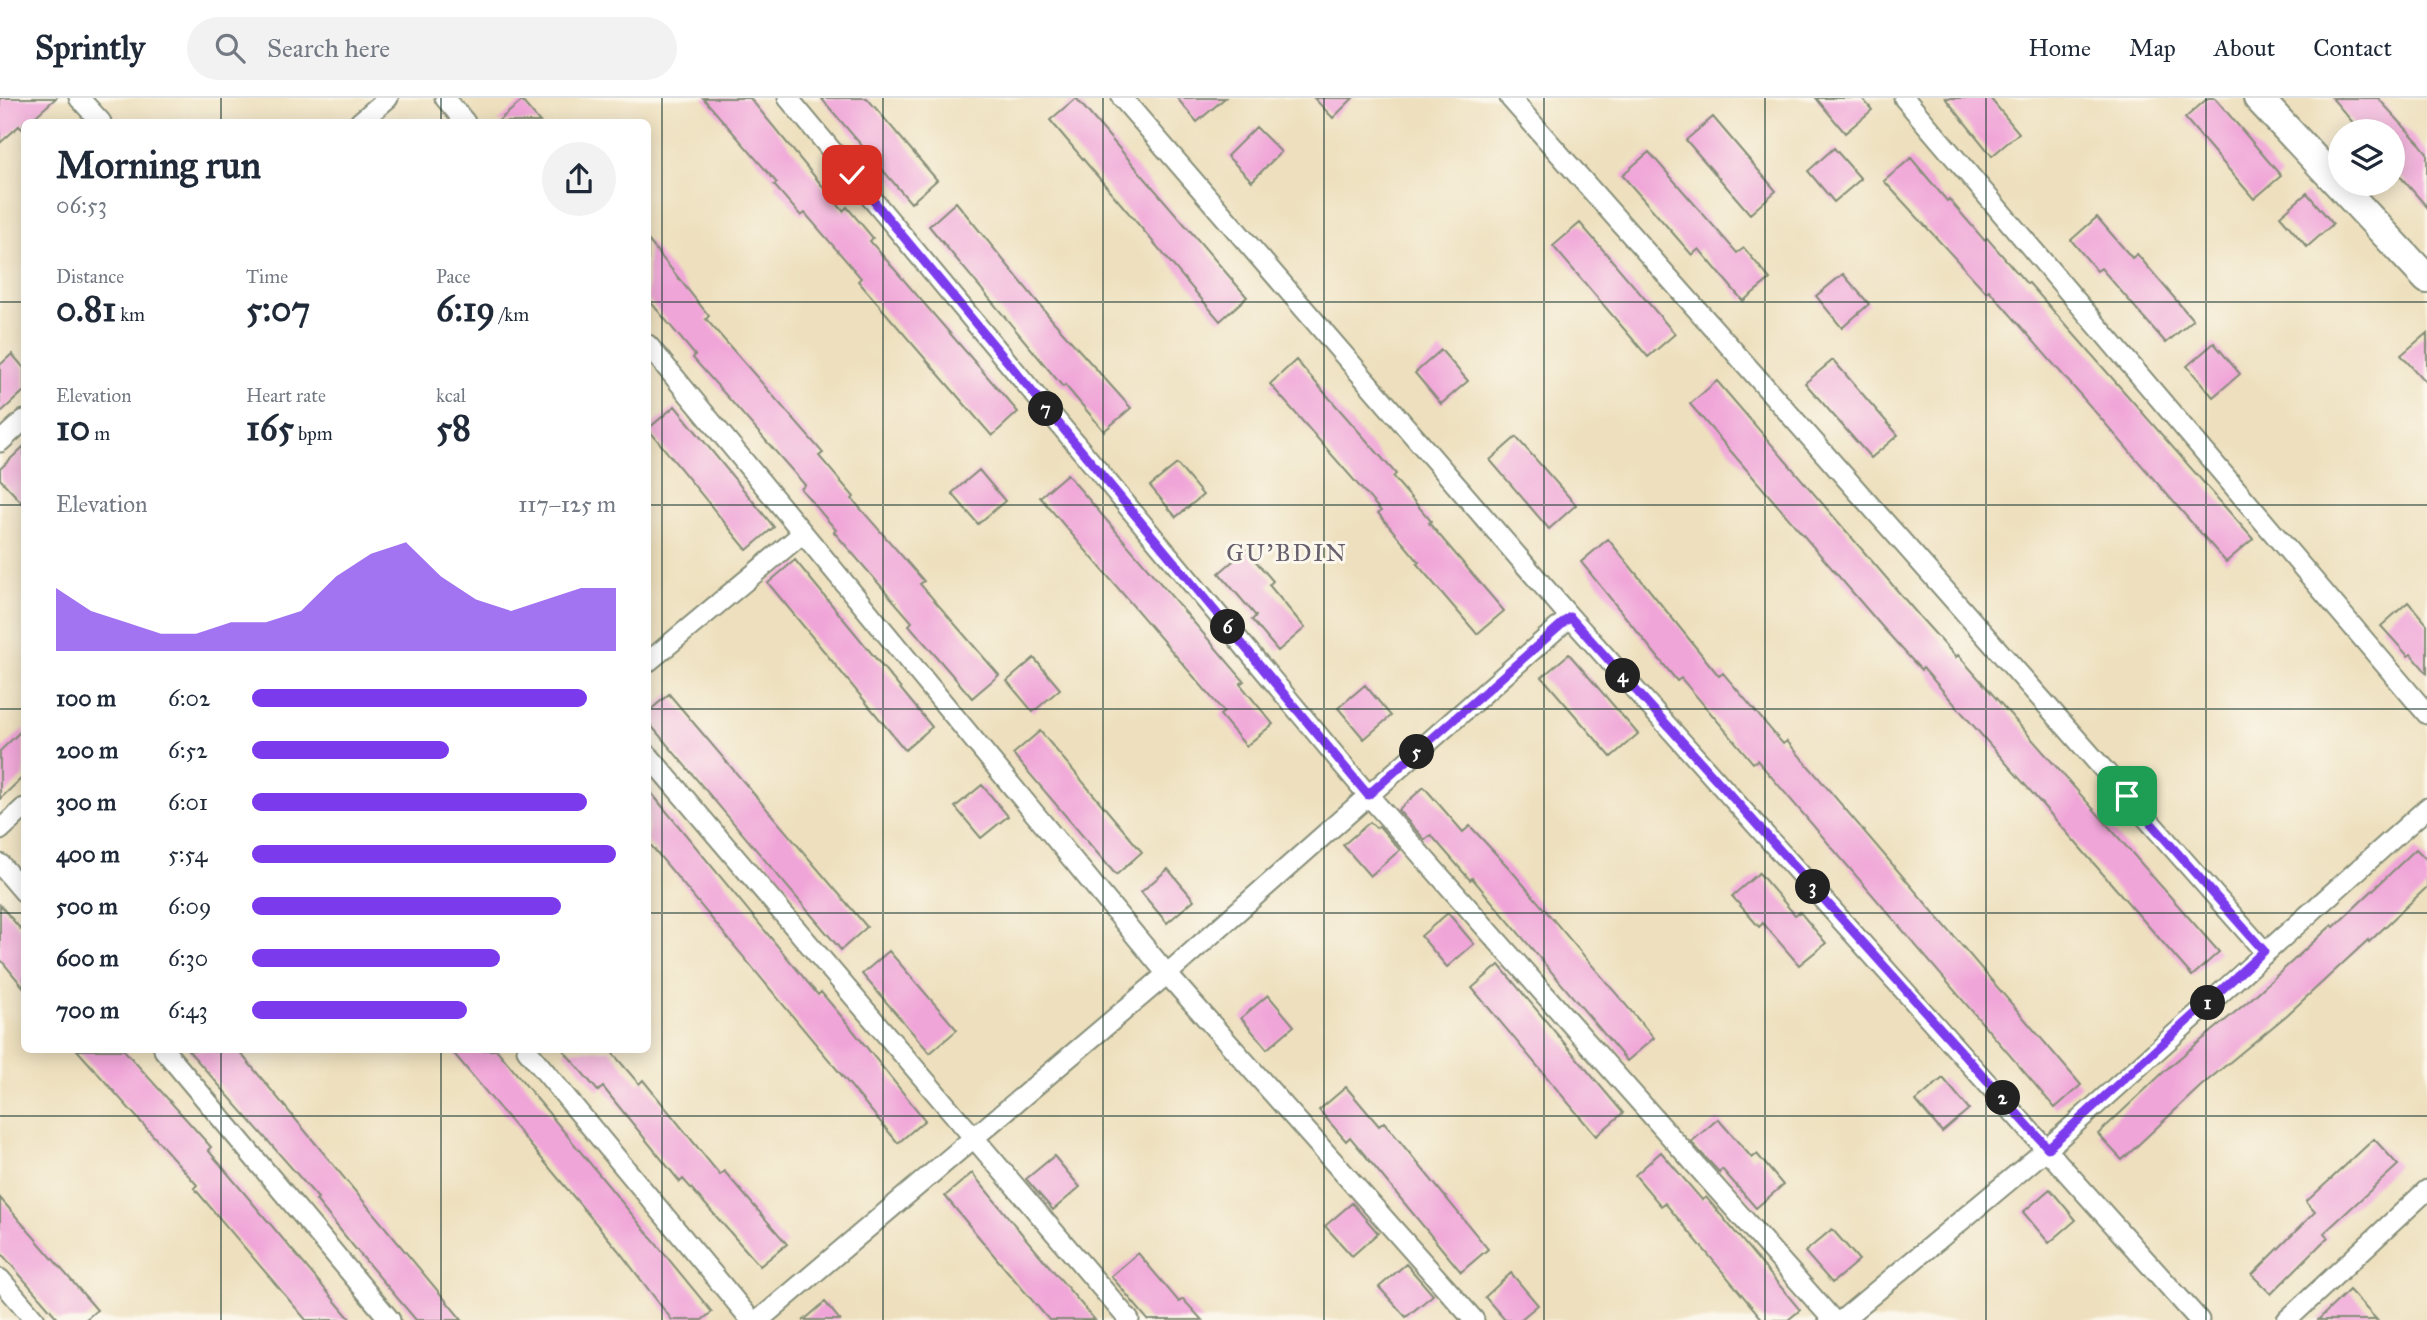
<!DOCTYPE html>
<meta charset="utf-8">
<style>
:root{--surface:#fff;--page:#f2f2f3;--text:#1f2937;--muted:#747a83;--line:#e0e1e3;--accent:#7c3aed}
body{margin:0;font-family:"IM FELL Great Primer",serif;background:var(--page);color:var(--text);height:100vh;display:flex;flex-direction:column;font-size:26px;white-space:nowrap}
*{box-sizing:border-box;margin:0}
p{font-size:23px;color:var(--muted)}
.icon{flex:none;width:38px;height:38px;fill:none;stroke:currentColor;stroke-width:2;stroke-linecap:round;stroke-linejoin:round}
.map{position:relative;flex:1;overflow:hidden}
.drawer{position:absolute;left:21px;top:21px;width:630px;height:934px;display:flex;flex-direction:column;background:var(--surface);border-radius:10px;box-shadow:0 4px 18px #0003}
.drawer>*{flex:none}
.tools{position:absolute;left:2328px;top:21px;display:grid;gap:14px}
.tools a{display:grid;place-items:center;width:77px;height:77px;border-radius:50%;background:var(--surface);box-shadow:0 4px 18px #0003;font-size:35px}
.pin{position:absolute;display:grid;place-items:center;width:60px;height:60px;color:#fff;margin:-30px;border-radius:14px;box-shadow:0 4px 10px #0006}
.km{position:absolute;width:35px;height:35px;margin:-18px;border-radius:50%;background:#222;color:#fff;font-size:19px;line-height:35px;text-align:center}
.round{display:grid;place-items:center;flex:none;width:74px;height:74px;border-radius:37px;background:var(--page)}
.overview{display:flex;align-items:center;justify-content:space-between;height:119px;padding:0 35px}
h1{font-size:38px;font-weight:700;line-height:52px}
.stats{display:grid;grid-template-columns:repeat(3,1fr);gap:10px;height:119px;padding:7px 35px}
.stats div{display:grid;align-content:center}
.stats b{font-size:35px;font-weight:700}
.stats small{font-size:19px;font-weight:400}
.stats p{font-size:19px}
.chart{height:196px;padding:14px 35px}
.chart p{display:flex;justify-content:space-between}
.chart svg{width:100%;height:126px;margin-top:7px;fill:var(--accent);opacity:.7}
ul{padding:0 35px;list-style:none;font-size:23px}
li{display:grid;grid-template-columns:112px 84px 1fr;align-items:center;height:52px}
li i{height:18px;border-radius:9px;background:var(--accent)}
header{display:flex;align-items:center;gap:42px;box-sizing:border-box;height:98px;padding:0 35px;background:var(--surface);border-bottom:2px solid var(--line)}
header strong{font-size:33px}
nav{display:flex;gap:38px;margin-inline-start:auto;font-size:24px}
.search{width:490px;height:63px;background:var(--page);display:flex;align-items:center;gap:18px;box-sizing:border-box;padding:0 24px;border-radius:38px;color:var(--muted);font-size:26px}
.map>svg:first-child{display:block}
</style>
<header>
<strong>Sprintly</strong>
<div class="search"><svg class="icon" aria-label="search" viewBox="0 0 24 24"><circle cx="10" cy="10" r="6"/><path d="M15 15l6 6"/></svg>Search here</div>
<nav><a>Home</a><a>Map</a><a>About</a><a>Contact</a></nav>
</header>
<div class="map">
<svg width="2427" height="1222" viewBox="0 0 2427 1222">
<rect width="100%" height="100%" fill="#fbf7ec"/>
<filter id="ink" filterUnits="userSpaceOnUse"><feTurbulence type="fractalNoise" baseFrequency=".0143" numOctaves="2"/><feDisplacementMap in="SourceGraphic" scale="14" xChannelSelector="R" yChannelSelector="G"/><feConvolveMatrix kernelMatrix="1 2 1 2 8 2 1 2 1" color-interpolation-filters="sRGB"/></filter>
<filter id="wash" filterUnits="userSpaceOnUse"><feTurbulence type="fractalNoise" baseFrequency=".00686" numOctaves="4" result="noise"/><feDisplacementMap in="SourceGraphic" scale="28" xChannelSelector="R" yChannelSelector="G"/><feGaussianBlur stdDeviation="1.57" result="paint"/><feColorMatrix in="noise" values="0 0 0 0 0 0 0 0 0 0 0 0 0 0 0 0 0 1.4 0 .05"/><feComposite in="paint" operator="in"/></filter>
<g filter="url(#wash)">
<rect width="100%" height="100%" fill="#eee0be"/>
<g id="blocks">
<path fill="#f0a5d8" d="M0,0H56L29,24H24L22,31L19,28L0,45Z
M703,0H750L843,113L847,109L873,140L870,143L1018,314L992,338L858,183L861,180L805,115L801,118L774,87L777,85Z
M821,0H867L937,82L911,105Z
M1076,0L1247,199L1220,223L1050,22Z
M1177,0H1225L1197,24Z
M1314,0H1353L1333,20Z
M1816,0H1862L1872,12L1845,35Z
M1945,0H1990L2019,35L1992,58Z
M2208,0H2215L2281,78L2254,101L2185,20Z
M2332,0H2378L2420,46L2427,55V109L2392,69V33H2360Z
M522,3L540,24H497Z
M1713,19L1776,93L1750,116L1686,42Z
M1256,29L1281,54L1252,83L1227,58Z
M1834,50L1861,81L1834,104L1808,73Z
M1649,54L1737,155L1744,150L1770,181L1743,203L1699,151L1692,157L1622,77Z
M1911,60L1947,103L1949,101L1984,142L1987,140L2027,186L2029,185L2253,441L2226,464L1989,192L1986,194L1884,83Z
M2307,95L2333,126L2307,149L2280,118Z
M956,104L1053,223L1131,310L1104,333L1065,287L1063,289L929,128Z
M2097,119L2132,160L2137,156L2193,222L2166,245L2101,170L2097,173L2071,142Z
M1580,125L1675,236L1648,259L1553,148Z
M648,142L709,218L706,221L823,355L819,358L854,399L852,401L924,483L920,486L999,577L972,600L909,527L912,524L834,434L836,432L801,391L805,387L693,260L695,257L648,201Z
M1843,176L1869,206L1842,230L1816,198Z
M2427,235V286L2401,257Z
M2214,245L2240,276L2213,299L2187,268Z
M1441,252L1468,283L1441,306L1415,275Z
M12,256L24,270V293L0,315V267Z
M1296,262L1396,376L1393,379L1431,423L1429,425L1504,513L1477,536L1417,466L1419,464L1378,415L1381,413L1270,286Z
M1833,262L1898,337L1871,360L1805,285Z
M1717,283L1920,519L1956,559L1958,557L2219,854L2192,878L1923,570L1921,572L1885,532L1690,306Z
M675,308L774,429L747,452L648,331Z
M1516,339L1576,407L1549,431L1490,362Z
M24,348V407L0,381V371Z
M1177,366L1203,397L1176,419L1150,388Z
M979,372L1005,403L978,426L952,395Z
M1067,376L1244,583L1240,586L1273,626L1246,648L1220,617L1224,614L1040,399Z
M1608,441L1719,578L1723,575L1783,646L1787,643L2081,987L2055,1010L1757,662L1753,665L1681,580L1677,583L1581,464Z
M1246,452L1273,483L1269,487L1305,530L1278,553L1252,522L1256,518L1219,475Z
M795,462L932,629L905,652L768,485Z
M2408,504L2427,526V575L2411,556L2408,558L2381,528Z
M1569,556L1638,636L1611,659L1542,579Z
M1034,560L1060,591L1033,614L1007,583Z
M1365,587L1391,618L1364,641L1338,610Z
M669,596L867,829L841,852L648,624V614Z
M24,630V678L0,701V653Z
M1040,633L1142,754L1116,777L1013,656Z
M982,687L1008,718L981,740L955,709Z
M1424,689L1463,734L1470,728L1510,771L1654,940L1627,963L1472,780L1470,782L1431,737L1425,742L1398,712Z
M648,691L818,897L821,894L847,925L925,1022L898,1045L648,744Z
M1370,724L1376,730L1379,728L1400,752L1370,778L1343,747Z
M2416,751L2427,762V789L2369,844L2368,842L2287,917L2201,988L2122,1062L2098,1036L2169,969L2251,901L2332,827L2334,829Z
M1168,771L1194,802L1167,825L1141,794Z
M1759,775L1795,817L1800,814L1826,845L1799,867L1763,825L1759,829L1732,798Z
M0,807L24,835V890L0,861Z
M1448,815L1474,846L1447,869L1421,838Z
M889,853L957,932L930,955L862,876Z
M1499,867L1623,1015L1596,1038L1472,890Z
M1268,897L1294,928L1267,951L1241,920Z
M77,952H124L211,1049L208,1052L351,1222H306L194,1090L197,1087Z
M188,952H238L462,1222H416L354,1149L316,1102L318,1100Z
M451,952H497L712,1214L702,1222H672L618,1152Z
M563,952H610L639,986L643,982L720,1077L724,1073L787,1146L760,1168L683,1081L680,1084L603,989L598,993Z
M1943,980L1969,1011L1942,1034L1916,1003Z
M1346,989L1379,1028L1384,1024L1488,1151L1461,1174L1350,1039L1346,1043L1319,1012Z
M1718,1021L1752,1060L1757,1056L1783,1087L1756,1110L1722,1071L1719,1074L1691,1044Z
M2374,1041L2398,1067L2324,1135L2328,1139L2271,1196L2252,1177L2315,1114L2306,1104Z
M1661,1054L1702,1102L1706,1099L1800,1212L1788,1222H1763L1665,1105L1661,1108L1635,1077Z
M1054,1058L1080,1089L1053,1112L1026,1081Z
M972,1075L1027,1142L1095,1222H1049L1002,1167L945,1098Z
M2050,1091L2076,1122L2049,1145L2023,1114Z
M0,1100L97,1212L85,1222H59L0,1154Z
M1352,1105L1378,1135L1352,1158L1325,1128Z
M1832,1131L1859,1162L1832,1185L1805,1154Z
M1138,1155L1179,1204L1183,1201L1202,1222H1148L1111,1178Z
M1406,1166L1433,1197L1406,1219L1379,1189Z
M1511,1175L1538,1207L1520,1222H1505L1485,1199Z
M2349,1192L2377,1222H2318Z
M825,1204L840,1222H804Z"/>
</g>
</g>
<g filter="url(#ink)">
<use href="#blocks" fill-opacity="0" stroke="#868e79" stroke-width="2"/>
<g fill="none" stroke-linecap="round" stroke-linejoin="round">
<defs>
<path id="street" d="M79,0L101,24
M445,0L465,24
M788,0L1368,697L1833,1222
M1122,0L1570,519L2199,1222
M1510,0L2264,853
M1904,0L2427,616
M360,24L388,0
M648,247L1167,876L1474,1222
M0,344L24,322
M648,564L803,435
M648,657L1129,1222
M0,732L24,710
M0,766L24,794
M164,952L390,1222
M527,952L751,1222
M0,1181L35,1222
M759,1222L1167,876L1570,519
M1842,1222L2048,1050L2427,710
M2287,1222L2427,1092"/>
<path id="secondary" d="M2258,0L2427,181"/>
</defs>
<use href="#street" stroke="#868e79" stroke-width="23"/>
<use href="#secondary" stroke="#868e79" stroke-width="32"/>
<use href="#street" stroke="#fff" stroke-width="19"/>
<use href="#secondary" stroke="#fff" stroke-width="28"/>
</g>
</g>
<g fill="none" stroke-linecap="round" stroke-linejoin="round" filter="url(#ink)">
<defs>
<path id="route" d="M852,77L1368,697L1570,519L2048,1050L2264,853L2127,698"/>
</defs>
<use href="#route" stroke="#fff" stroke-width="14"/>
<use href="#route" stroke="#7c3aed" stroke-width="9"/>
</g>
<path fill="none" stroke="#1f3d34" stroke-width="2" stroke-opacity="0.55" d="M221,0V24M441,0V24M662,0V1222M883,0V1222M1103,0V1222M1324,0V1222M1544,0V1222M1765,0V1222M1986,0V1222M2206,0V1222M0,204H24M648,204H2427M0,407H24M648,407H2427M0,611H24M648,611H2427M0,815H24M648,815H2427M221,952V1222M441,952V1222M0,1018H2427"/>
<g text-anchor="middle" stroke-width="6" stroke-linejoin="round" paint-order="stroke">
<g font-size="24" letter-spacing="2" fill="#68616d" stroke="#fbf7ec">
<text x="1287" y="463">GU'BDIN</text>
</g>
</g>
</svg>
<div class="tools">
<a><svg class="icon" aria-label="layers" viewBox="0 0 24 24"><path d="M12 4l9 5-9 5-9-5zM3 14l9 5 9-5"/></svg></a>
</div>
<div class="pin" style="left:2127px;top:698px;background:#1e9e55"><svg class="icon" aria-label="arrive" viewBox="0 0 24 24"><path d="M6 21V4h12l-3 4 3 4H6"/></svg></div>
<div class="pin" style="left:852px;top:77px;background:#d93025"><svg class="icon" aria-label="check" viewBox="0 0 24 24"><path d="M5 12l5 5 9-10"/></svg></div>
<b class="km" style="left:2208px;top:905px">1</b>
<b class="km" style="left:2003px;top:1000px">2</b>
<b class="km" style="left:1813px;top:789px">3</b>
<b class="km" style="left:1623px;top:578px">4</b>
<b class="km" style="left:1417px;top:654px">5</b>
<b class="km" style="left:1228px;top:529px">6</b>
<b class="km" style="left:1046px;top:311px">7</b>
<section class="drawer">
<div class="overview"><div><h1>Morning run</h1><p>06:53</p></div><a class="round"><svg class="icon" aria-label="share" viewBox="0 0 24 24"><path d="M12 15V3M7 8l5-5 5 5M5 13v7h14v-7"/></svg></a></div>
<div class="stats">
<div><p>Distance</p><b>0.81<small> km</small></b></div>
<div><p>Time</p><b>5:07</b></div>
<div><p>Pace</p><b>6:19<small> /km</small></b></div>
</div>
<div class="stats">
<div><p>Elevation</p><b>10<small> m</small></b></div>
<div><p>Heart rate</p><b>165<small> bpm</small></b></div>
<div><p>kcal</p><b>58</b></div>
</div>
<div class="chart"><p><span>Elevation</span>117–125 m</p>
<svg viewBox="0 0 160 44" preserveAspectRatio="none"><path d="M0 44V22L10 30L20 34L30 38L40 38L50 34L60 34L70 30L80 18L90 10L100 6L110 18L120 26L130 30L140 26L150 22L160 22V44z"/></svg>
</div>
<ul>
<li><b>100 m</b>6:02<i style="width:92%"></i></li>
<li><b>200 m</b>6:52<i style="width:54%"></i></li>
<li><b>300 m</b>6:01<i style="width:92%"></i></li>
<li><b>400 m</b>5:54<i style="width:100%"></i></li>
<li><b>500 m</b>6:09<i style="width:85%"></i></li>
<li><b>600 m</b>6:30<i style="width:68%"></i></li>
<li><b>700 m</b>6:43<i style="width:59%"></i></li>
</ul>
</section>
</div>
